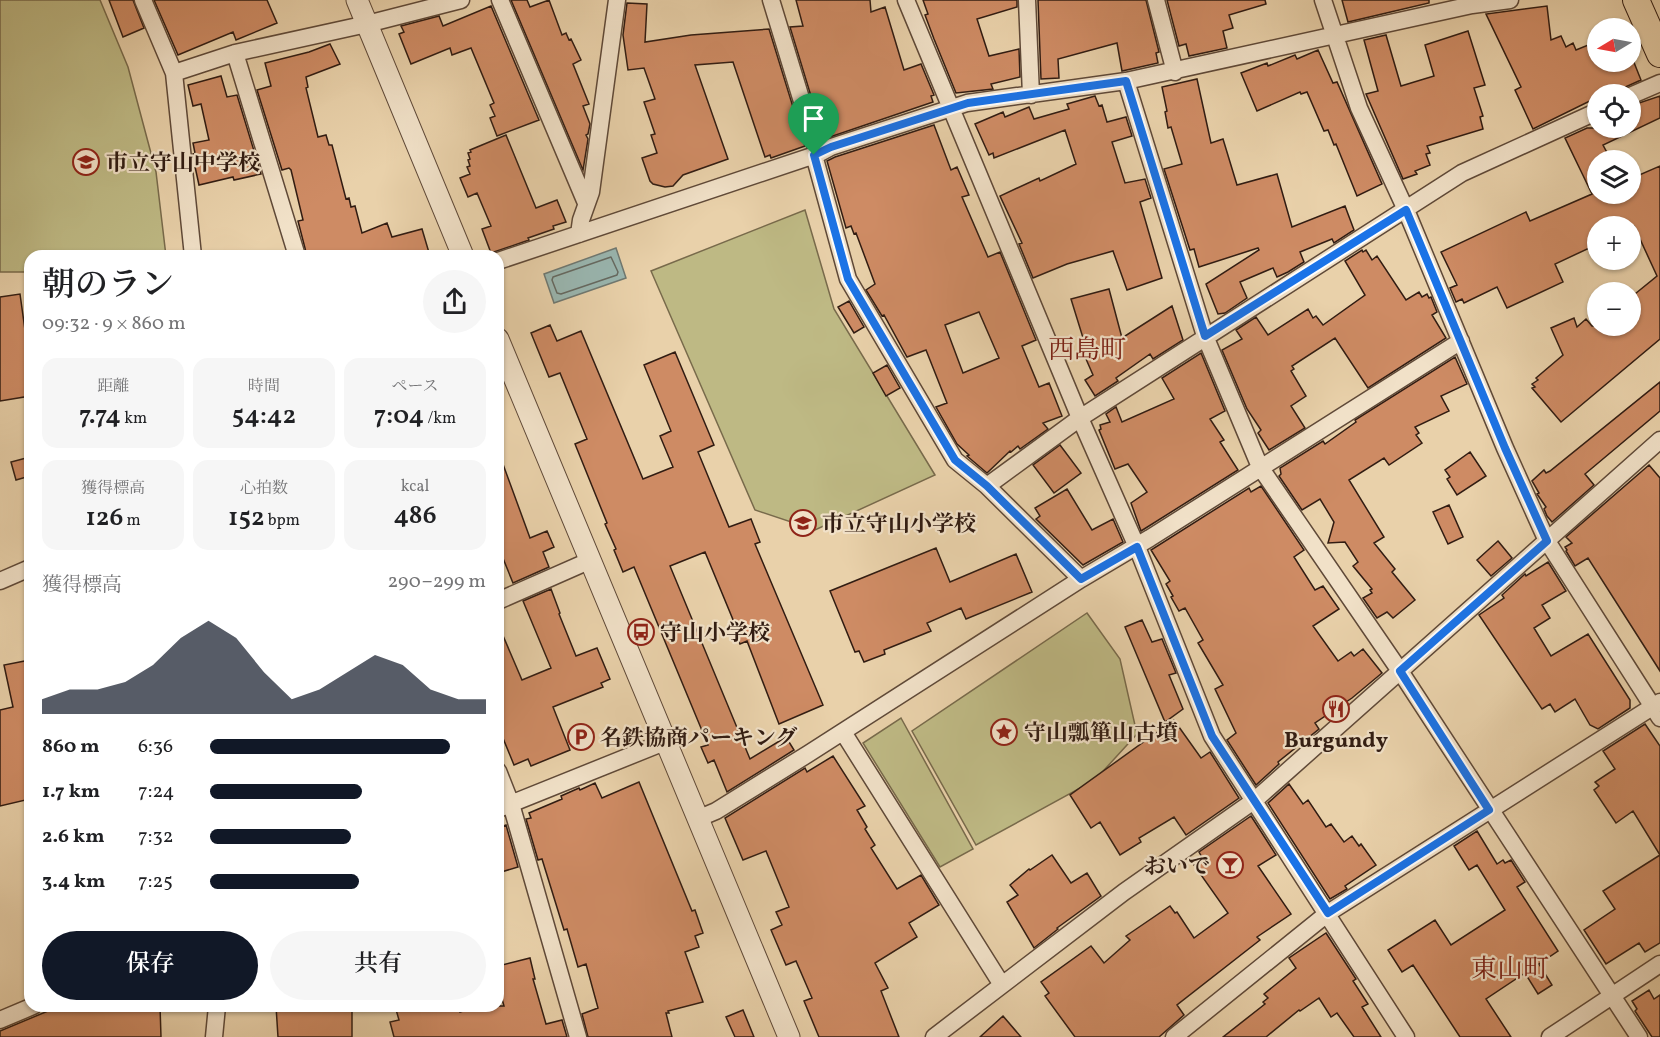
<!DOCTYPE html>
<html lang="ja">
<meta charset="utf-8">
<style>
:root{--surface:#fff;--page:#f6f6f6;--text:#202124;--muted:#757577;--accent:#111827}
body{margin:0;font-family:Vollkorn,"Noto Serif JP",serif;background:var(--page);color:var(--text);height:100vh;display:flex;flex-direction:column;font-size:22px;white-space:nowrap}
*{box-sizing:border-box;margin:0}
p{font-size:20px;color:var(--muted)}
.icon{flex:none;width:33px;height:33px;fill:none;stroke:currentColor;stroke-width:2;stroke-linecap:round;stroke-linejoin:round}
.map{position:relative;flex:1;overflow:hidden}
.side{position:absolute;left:24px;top:250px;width:480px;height:762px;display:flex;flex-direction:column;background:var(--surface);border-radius:18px;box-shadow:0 2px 4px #0004}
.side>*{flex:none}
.needle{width:39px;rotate:260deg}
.fabs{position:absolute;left:1587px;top:18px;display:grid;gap:12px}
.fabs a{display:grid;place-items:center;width:54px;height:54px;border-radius:50%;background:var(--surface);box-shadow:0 2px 4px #0004;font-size:30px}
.pin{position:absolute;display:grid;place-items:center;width:51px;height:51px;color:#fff;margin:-62px -26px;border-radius:50% 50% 50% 0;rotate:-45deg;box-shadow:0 0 6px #0007}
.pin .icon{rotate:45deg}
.round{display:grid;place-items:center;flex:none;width:63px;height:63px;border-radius:32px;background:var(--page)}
.summary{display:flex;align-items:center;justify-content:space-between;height:102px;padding:0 18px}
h1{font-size:33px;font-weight:600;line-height:45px}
.metrics{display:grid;grid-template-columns:repeat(3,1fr);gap:9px;height:102px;padding:6px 18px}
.metrics div{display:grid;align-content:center;border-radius:15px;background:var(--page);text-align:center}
.metrics b{font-size:26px;font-weight:600}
.metrics small{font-size:16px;font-weight:400}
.metrics p{font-size:16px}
.chart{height:168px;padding:12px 18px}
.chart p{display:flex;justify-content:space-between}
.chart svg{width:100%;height:108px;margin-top:6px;fill:var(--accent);opacity:.7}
.primary-button{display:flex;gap:12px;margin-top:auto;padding:12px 18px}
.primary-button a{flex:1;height:69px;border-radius:36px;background:var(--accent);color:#fff;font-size:24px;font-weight:600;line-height:69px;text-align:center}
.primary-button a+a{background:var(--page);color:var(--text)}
ul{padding:0 18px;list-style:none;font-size:20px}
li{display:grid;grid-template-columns:96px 72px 1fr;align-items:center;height:45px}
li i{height:15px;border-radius:8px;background:var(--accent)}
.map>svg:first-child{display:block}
</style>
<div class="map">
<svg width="1660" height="1037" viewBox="0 0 1660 1037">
<rect width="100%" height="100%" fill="#e9d1aa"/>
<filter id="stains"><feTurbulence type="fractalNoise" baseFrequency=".00333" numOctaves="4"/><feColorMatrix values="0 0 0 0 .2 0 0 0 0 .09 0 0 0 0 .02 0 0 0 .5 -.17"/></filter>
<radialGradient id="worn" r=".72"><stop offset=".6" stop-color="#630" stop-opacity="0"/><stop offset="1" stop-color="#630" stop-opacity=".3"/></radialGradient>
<path fill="#beb984" stroke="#786a4b" stroke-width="1.5" d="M0,0H100L128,67L156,172L166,256H30V272H0Z
M805,210L834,309L935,475L815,530L755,510L651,271Z
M1087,613L1120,659L1137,734L1095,780L976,845L912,731Z
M901,718L973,849L940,867L863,743Z"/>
<path fill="#99b6b0" stroke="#6f7871" stroke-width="1.5" d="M616,248L626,278L554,303L544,274Z"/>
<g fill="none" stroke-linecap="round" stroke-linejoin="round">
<path stroke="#656961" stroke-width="1.5" d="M611,257L618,272L617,275L561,294L557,293L552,280L553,277Z"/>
</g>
<path fill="#ce8b64" stroke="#311c12" stroke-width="1.5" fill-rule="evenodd" d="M109,0H133L144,28L123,37Z
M154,0H267L277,23L236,40L233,32L178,55Z
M511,0H527L530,7L549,0L562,35L566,33L569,40L571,39L581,60L573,64L589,104L583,106L590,124L588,134L586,135L588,139L583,170Z
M796,0H870L871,12L885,7L904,70L921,64L934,95L931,96L933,102L824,139L790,27L803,26Z
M923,0H1017V7L977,19L989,56L1019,49L1020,77L991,84L993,89L956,93L934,39L925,15L928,14Z
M1038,0H1146L1159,52L1156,53L1158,63L1122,71L1117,43L1058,59L1059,78L1041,79Z
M1167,0H1265L1266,4L1229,15L1233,28L1223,31L1227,48L1189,56L1186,44L1179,46Z
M1342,0H1429V3L1348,22Z
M627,3L647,4L645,42L691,35L769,29L805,146L771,158L770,155L765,157L733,62L695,65L728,159L683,175L673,186L665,187L653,184L650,181L642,158L657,153L651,135L655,134L644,102L655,99L644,68L628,70L623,35Z
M491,6L539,120L497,136L490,118L495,116L490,105L494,103L471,48L452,55L450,48L411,64L399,34L404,32L401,26L439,16L443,26Z
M1547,6L1551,40L1561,36L1566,47L1573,43L1576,50L1598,41V62H1630L1631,55L1641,80L1610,94H1598V97L1533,129L1515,90L1521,87L1486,14Z
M1468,31L1485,85L1474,88L1483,116L1480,117L1483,129L1427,146L1430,153L1426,154L1430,165L1415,171L1417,174L1403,179L1366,94L1378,91L1364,40L1386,35L1401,86L1434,76L1425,45Z
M330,44L340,64L306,77L308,87L306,88L318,137L326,135L329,145H332L346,199L349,198L351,207L355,206L362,233L387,223L392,237L422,229L430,256H307L298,221L303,220L291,170L289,168L282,170L257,90L271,86L265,63L309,52Z
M1318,50L1333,83L1337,82L1382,184L1357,196L1336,144L1334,145L1328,130L1324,131L1307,92L1301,94L1300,92L1257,111L1241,73L1267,63L1268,66L1295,55L1297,59Z
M221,76L227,97L237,95L261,174L234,180L233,177L199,185L194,162L193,154L195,153L193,143L209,140L201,104L193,106L188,85Z
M1197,79L1211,143L1223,139L1237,185L1277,174L1292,227L1345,206L1354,230L1334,243L1332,239L1300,252L1304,262L1288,272L1277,277L1273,268L1240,282L1247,298L1225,313L1218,314L1206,284L1259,250L1258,248L1199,267L1194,249L1190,250L1164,169L1182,164L1171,127L1168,128L1165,112L1167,111L1162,87Z
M1095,96L1099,106L1102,105L1107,122L1126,117L1132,136L1112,142L1125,183L1145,179L1151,198L1140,202L1162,278L1127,290L1113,251L1067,264L1033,278L1019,244L1022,243L1000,196L1039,178L1040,181L1076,164L1065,130L994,158L993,153L989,155L975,124L1003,112L1005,117L1029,107L1034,119L1069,109L1067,104Z
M1660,96V118L1603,145L1611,160H1598V194H1630V179L1660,166V339L1561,422L1532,388L1535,387L1532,384L1538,380L1536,378L1563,355L1551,328L1574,318L1577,327L1586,319L1592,326H1631L1630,298L1657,276L1634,226H1598V244L1555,264L1563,282L1507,308L1497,287L1464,303L1462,299L1456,302L1450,288L1457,285L1441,252L1526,212L1530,221L1592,194L1565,138L1587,128H1630V106Z
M934,125L951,170L957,167L969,195L962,197L988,257L1000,252L1036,340L1022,346L1039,387L1049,383L1062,416L1043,423L1048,429L1020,449L1018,446L1011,452L1010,451L987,473L967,456L969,455L957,444L936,407L947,403L926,350L907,357L884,315L882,316L866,290L875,284L856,233L854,234L851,226L846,228L827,161L835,157ZM979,312L999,358L963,373L945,325Z
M506,135L536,208L557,200L566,222L553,226L554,229L528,238L529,240L491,253L482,229L491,226L477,193L468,197L460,178L470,174L467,167L470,166L468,160L470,159L468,153L471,152L470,150Z
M1362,250L1363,252L1366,250L1372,260L1377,256L1406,300L1419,292L1422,297L1427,294L1429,298L1431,297L1437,312L1432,315L1446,338L1368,388L1335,338L1292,366L1294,369L1291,371L1306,396L1291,406L1305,428L1269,450L1258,433L1261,430L1247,409L1222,350L1242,339L1236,330L1256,317L1268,335L1308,309L1313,318L1316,316L1323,325L1365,295L1345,261Z
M1109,289L1122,338L1172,306L1183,340L1153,359L1150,354L1116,378L1118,381L1095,396L1085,380L1093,375L1079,343L1084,341L1071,299Z
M20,294L26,337H30V396L0,401V297Z
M849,301L864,327L854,333L838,307Z
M550,325L557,341L581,331L643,479L673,467L660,436L671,431L644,365L675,352L714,445L698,452L729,527L751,519L760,542L755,544L823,705L779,724L747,641L740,644L734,628L736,627L705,552L670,566L750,759L786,737L794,750L727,792L714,760L708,763L701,747L708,745L634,567L623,572L614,550L616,549L605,524L607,523L575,444L587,439L560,373L549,377L531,333Z
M1201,353L1225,411L1210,419L1224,440L1220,442L1238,470L1141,531L1131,503L1147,492L1128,464L1115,469L1099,430L1101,429L1100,425L1110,422L1106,414L1116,407L1122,422L1174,399L1162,378Z
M1455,357L1467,384L1441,396L1449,411L1415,427L1419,433L1416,435L1422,443L1389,465L1384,458L1349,480L1384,537L1374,543L1395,569L1392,572L1415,600L1393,618L1387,612L1377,618L1363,598L1372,593L1370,590L1372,589L1353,566L1358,562L1345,542L1328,543L1334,522L1320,499L1302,510L1279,476L1281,474L1280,468L1323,441L1325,444L1356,422L1355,420Z
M887,365L900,388L886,396L873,373Z
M1660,382V411L1585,474L1594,485L1552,522L1547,516L1544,509L1546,507L1537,494L1539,493L1532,481L1544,470L1546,473L1550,471Z
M1060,445L1081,473L1054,493L1033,465Z
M1470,452L1486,476L1457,495L1447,479L1450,477L1445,470Z
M500,456L530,538L547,531L554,547L543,552L549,567L513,583L498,546V457Z
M30,457V476L16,480L11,462Z
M1649,465L1660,478V671L1588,558L1575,566L1566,551L1567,550L1565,547L1572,543L1566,537Z
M1261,486L1304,550L1294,557L1315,590L1323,586L1339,609L1313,626L1338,661L1351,652L1354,656L1363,649L1382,673L1352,698L1315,723L1319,729L1278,762L1279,764L1256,785L1227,740L1236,733L1215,689L1223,685L1198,643L1203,640L1185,608L1179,611L1171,597L1173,596L1166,584L1170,581L1151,550L1249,488L1251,492Z
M1067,489L1092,530L1113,519L1123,542L1083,565L1036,519L1040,516L1035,508Z
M1449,505L1463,537L1448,544L1433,512Z
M1498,541L1512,558L1491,576L1477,560Z
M936,548L950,582L1016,554L1032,592L966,619L961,608L927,623L931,631L884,650L885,654L864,662L859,651L855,652L830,591Z
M1548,562L1566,591L1542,605L1550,618L1534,628L1551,656L1588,634L1630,700V708L1598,729L1590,725L1575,699L1555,712L1550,704L1542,709L1479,615L1504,598L1502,595L1525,574L1526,576Z
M551,589L560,613L559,614L576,656L597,648L610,679L601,683L603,687L553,707L570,750L531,766L528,759L514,765L498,726V624L522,680L551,668L523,601Z
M1142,620L1152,642L1162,639L1176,673L1169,675L1183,709L1165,722L1125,627Z
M30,660V799L0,806V710L13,707L4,665Z
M1174,720L1201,758L1210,752L1239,798L1186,835L1174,817L1139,838L1141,842L1120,855L1100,822L1091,828L1070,795Z
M1645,724L1660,746V943L1645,952L1639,943L1606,964L1584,930L1615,909L1603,891L1660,855L1633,811L1616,823L1594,790L1599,786L1595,782L1615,769L1603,751Z
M833,756L865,806L857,810L867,827L865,829L875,845L871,848L897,889L921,875L939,905L909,923L917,937L875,963L888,988L881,991L899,1037H819L804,1001L812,998L796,961L786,965L771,930L782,925L776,912L789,907L766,851L743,860L725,818L805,768L807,772Z
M639,782L692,911L695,910L703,933L695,936L699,947L685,952L703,1002L668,1011L669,1013H666L672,1037H588L582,1014L598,1008L586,964L578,967L567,929L564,930L542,859L538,860L526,819L531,818L529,813L562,799L561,796L579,788L580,790L595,783L602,798Z
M1289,784L1303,804L1308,800L1326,827L1331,824L1344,842L1352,836L1359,846L1361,844L1376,865L1345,886L1347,889L1330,899L1268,803Z
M1251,816L1276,855L1258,866L1291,914L1257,937L1260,940L1177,1005L1184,1015L1159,1037H1075L1045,996L1049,993L1041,982L1091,946L1104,963L1130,940L1126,936L1170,906L1175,913L1177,912L1194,938L1228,913L1194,865L1203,859L1199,852Z
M506,825L518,867L498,873V828Z
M1477,831L1497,864L1503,860L1505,863L1511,860L1525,882L1517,887L1558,951L1539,964L1552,985L1538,994L1525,973L1486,999L1511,1037H1460L1413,965L1402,972L1388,950L1435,920L1451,945L1505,910L1477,865L1469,870L1454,846Z
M1052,855L1071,883L1087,873L1101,896L1057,928L1058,929L1034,948L1007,902L1018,895L1010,885L1029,869L1030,870Z
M1326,933L1356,979L1353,981L1368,1004L1362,1007L1381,1037H1354L1337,1013L1331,1017L1319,998L1300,1011L1299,1010L1266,1037H1223L1265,1004L1263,1002L1268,998L1264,994L1296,968L1289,958Z
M530,958L535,979H533L546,1024L562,1020L567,1037H394L390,1022L399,1020L395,1006H459L460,1012L480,1006H504L498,985V966Z
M1649,990L1654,999L1660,995V1037H1652L1635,1011L1637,1009L1632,1001Z
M60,1006H160L161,1037H0V1031Z
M276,1006H352V1037H278Z
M743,1010L754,1037H735L726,1017Z
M1003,1016L1021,1037H980Z"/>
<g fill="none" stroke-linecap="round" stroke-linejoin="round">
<defs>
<path id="minor" d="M143,0L174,73L193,256
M500,0L586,203
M771,0L818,154
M906,0L1080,418L1137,547L1212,736L1406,1037
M1027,0L1031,95
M1156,0L1175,72
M1323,0L1359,108L1406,210L1505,448L1547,541L1660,718
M235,53L297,256
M174,73L235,53L367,24L461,0
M1126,81L1205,336L1260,467L1400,671L1639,1037
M1630,96L1660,83
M814,155L848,279L955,460L987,486L1081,579
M579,234L581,220L591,192L617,0
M498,261L818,154L831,147L967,103L1126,81L1472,5L1510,0
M987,486L1080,418L1462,173L1598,111
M0,581L30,568
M498,601L591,560
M843,732L1002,985
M498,771L511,804L578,1037
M498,809L667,741
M697,819L716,811L808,754L1081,579L1150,538L1461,341
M0,1020L33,1006
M214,1037L217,1006
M934,1037L1124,892L1255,800L1660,440
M1174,1037L1328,913L1660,702
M1550,1037L1660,964"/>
<path id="tertiary" d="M357,0L463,256
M498,339L789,1037"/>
<path id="primary" d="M1636,0L1660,54"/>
</defs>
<use href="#minor" stroke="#5f4938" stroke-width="19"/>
<use href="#tertiary" stroke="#5f4938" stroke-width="23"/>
<use href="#primary" stroke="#311c12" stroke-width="28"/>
<use href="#minor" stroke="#f1e1c8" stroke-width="16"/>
<use href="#tertiary" stroke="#f1e1c8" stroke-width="21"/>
<use href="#primary" stroke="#e9d1aa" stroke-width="26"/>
</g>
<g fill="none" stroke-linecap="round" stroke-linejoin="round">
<defs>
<path id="route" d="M1126,81L1205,336L1406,210L1505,448L1547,541L1400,671L1489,810L1328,913L1212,736L1137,547L1081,579L987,486L955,460L848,279L814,155L831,147L968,103Z"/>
</defs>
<use href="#route" stroke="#fff" stroke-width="12"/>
<use href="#route" stroke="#1a73e8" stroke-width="8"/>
</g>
<defs>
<symbol id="school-ring" viewBox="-11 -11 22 22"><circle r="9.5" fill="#f1e1c8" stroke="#8f2418" stroke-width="1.5"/><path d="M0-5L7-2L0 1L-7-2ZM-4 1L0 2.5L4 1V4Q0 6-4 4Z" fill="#8f2418"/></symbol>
<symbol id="bus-ring" viewBox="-11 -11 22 22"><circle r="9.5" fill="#f1e1c8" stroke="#8f2418" stroke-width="1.5"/><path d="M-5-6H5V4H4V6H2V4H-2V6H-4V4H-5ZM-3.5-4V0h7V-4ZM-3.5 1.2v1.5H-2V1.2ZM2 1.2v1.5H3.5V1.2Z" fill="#8f2418"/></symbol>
<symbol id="restaurant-ring" viewBox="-11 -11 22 22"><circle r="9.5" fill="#f1e1c8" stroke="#8f2418" stroke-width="1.5"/><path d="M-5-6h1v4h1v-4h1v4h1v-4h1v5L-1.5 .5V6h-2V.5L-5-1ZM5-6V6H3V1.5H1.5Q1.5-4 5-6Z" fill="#8f2418"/></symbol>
<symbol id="sight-ring" viewBox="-11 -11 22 22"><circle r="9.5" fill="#f1e1c8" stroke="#8f2418" stroke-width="1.5"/><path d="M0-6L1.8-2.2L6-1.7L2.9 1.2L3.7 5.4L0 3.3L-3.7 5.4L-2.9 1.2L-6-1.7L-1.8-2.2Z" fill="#8f2418"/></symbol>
<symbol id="parking-ring" viewBox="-11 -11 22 22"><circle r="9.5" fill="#f1e1c8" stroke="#8f2418" stroke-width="1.5"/><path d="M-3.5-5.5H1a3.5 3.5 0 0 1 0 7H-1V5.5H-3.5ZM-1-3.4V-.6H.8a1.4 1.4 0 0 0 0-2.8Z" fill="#8f2418"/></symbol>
<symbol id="bar-ring" viewBox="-11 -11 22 22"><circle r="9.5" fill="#f1e1c8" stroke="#8f2418" stroke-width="1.5"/><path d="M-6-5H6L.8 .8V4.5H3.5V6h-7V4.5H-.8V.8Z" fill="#8f2418"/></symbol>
</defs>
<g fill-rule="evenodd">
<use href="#school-ring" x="71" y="147" width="30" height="30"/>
<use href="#school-ring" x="788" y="508" width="30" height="30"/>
<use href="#bus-ring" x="626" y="617" width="30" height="30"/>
<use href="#restaurant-ring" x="1321" y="694" width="30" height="30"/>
<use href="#sight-ring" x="989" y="717" width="30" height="30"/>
<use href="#parking-ring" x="566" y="722" width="30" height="30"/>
<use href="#bar-ring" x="1215" y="850" width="30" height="30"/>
</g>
<g text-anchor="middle" stroke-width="4.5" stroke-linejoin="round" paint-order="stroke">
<g font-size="22" font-weight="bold" fill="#311c12" stroke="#f1e1c8" text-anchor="start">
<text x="106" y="170">市立守山中学校</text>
<text x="822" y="531">市立守山小学校</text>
<text x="660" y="640">守山小学校</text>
<text x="1024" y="740">守山瓢箪山古墳</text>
<text x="600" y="745">名鉄協商パーキング</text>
<text x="1336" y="747" text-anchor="middle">Burgundy</text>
<text x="1210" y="873" text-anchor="end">おいで</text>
</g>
<g font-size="26" fill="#7a1f14" stroke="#f1e1c8">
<text x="1087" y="358">西島町</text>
<text x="1510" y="977">東山町</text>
</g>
</g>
<rect width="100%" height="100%" filter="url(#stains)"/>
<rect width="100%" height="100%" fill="url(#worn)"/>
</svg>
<div class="fabs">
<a><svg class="needle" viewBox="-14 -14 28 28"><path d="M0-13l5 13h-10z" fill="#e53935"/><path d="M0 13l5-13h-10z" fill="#757577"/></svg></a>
<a><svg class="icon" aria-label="locate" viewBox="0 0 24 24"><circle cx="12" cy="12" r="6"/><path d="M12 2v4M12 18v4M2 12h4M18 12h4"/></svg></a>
<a><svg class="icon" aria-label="layers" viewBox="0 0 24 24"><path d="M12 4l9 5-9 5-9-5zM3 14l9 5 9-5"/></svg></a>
<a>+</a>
<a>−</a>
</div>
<div class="pin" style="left:814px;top:155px;background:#1e9e55"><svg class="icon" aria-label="arrive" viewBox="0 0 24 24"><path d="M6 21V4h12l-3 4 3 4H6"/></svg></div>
<section class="side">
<div class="summary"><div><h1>朝のラン</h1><p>09:32 · 9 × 860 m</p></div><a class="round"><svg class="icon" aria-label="share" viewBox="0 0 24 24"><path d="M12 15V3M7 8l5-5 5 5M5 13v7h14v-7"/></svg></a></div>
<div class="metrics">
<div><p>距離</p><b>7.74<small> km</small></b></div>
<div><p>時間</p><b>54:42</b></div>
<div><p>ペース</p><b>7:04<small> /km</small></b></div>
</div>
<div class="metrics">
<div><p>獲得標高</p><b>126<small> m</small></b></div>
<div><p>心拍数</p><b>152<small> bpm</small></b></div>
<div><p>kcal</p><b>486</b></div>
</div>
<div class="chart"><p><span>獲得標高</span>290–299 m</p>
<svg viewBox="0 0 160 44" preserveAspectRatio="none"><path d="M0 44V38L10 34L20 34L30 31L40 24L50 13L60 6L70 13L80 27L90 38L100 34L110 27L120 20L130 24L140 34L150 38L160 38V44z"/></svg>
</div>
<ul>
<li><b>860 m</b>6:36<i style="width:87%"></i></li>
<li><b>1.7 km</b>7:24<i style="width:55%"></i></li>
<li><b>2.6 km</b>7:32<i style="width:51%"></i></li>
<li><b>3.4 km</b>7:25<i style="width:54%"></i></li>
</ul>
<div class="primary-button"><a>保存</a><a>共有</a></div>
</section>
</div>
